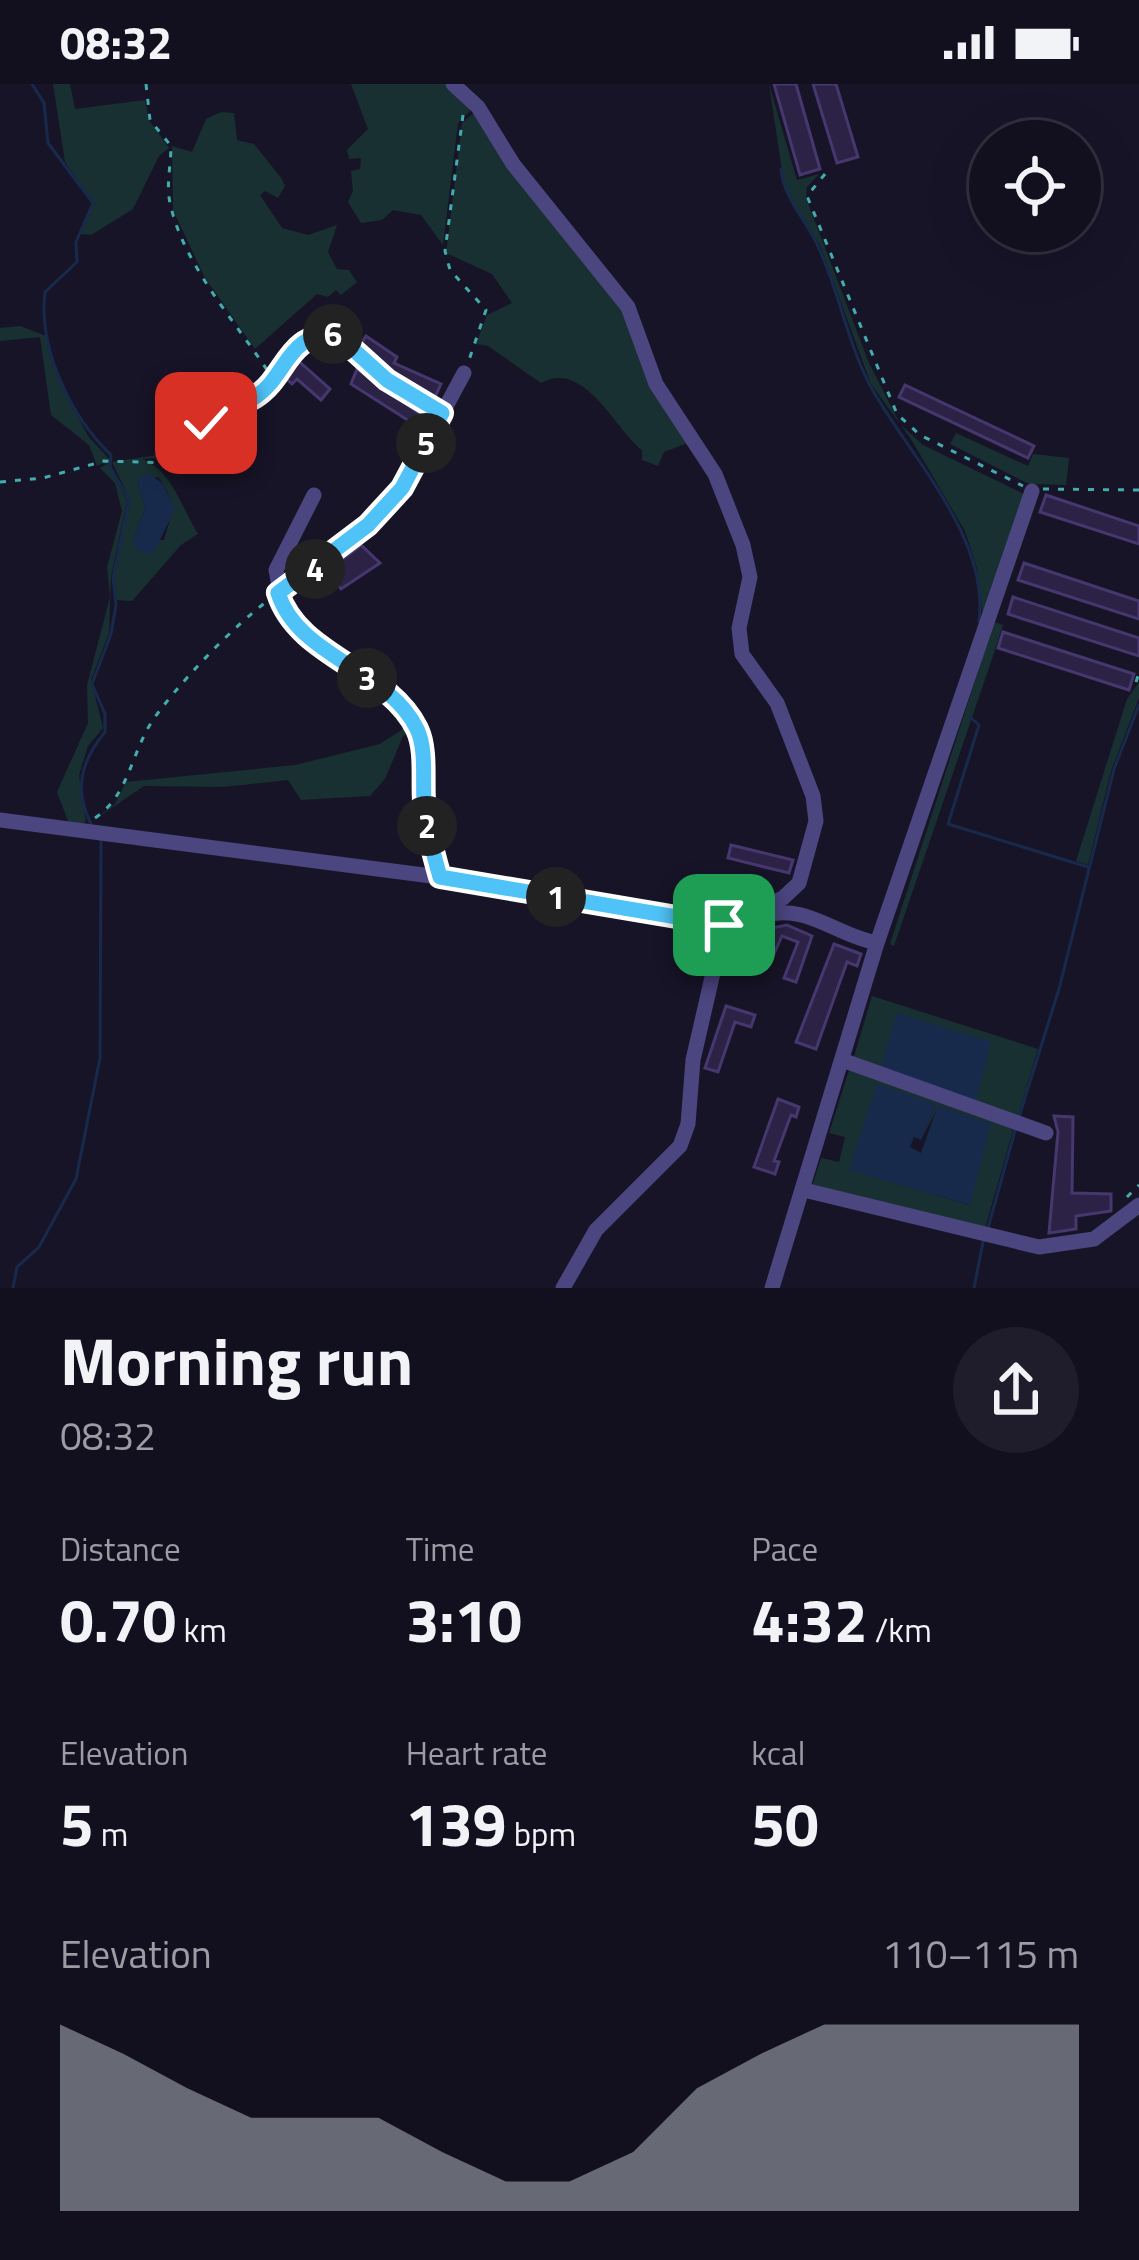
<!DOCTYPE html>
<meta charset="utf-8">
<style>
:root{--surface:#120f1e;--page:#1f1d2b;--text:#f1f3f6;--muted:#9c9ca4;--line:#312f3c;--accent:#8c9099}
body{margin:0;font-family:"Titillium Web",sans-serif;background:var(--page);color:var(--text);height:100vh;display:flex;flex-direction:column;font-size:45px;white-space:nowrap}
*{box-sizing:border-box;margin:0}
p{font-size:39px;color:var(--muted)}
.icon{flex:none;width:66px;height:66px;fill:none;stroke:currentColor;stroke-width:2;stroke-linecap:round;stroke-linejoin:round}
.map{position:relative;height:1204px;overflow:hidden}
.drawer{display:flex;flex-direction:column;background:var(--surface);flex:1}
.drawer>*{flex:none}
.controls{position:absolute;left:969px;top:36px;display:grid;gap:24px}
.controls a{display:grid;place-items:center;width:132px;height:132px;border-radius:50%;background:var(--surface);box-shadow:0 12px 48px #0002,0 0 0 3px var(--line);font-size:60px}
.pin{position:absolute;display:grid;place-items:center;width:102px;height:102px;color:#fff;margin:-51px;border-radius:24px;box-shadow:0 6px 18px #0006}
.km{position:absolute;width:60px;height:60px;margin:-30px;border-radius:50%;background:#222;color:#fff;font-size:33px;line-height:60px;text-align:center}
.round{display:grid;place-items:center;flex:none;width:126px;height:126px;border-radius:63px;background:var(--page)}
.overview{display:flex;align-items:center;justify-content:space-between;height:204px;padding:0 60px}
h1{font-size:66px;font-weight:700;line-height:90px}
.stats{display:grid;grid-template-columns:repeat(3,1fr);gap:18px;height:204px;padding:12px 60px}
.stats div{display:grid;align-content:center}
.stats b{font-size:60px;font-weight:700}
.stats small{font-size:33px;font-weight:400}
.stats p{font-size:33px}
.chart{height:336px;padding:24px 60px}
.chart p{display:flex;justify-content:space-between}
.chart svg{width:100%;height:216px;margin-top:12px;fill:var(--accent);opacity:.7}
.status{display:flex;justify-content:space-between;align-items:center;height:84px;padding:0 60px;background:var(--surface);direction:ltr}
.status svg{height:33px;fill:currentColor}
.map>svg:first-child{display:block}
</style>
<div class="status"><b>08:32</b><svg viewBox="0 0 49 12"><path d="M0 12V9h3v3zM5 12V6h3v6zM10 12V3h3v9zM15 12V0h3v12zM26 1h20v11H26zM47 4h2v5h-2z"/></svg></div>
<div class="map">
<svg width="1139" height="1204" viewBox="0 0 1139 1204">
<rect width="100%" height="100%" fill="#181428"/>
<path fill="#183031" fill-rule="evenodd" d="M53,0H70L75,25L145,16L149,36L169,64L159,72L133,125L91,151L80,150L93,118L65,78Z
M351,0H449L473,24L458,39L443,161L421,131L393,126L382,136L361,139L348,118L353,107L351,87L360,85L361,74L349,75L347,66L368,45Z
M769,0L797,96L819,90L807,103L806,114L869,279L900,340L923,361L1024,410L983,533L977,484L965,447L911,355L871,300L820,161L785,107Z
M476,27L615,213L690,358L664,368L658,382L642,376V366C615,346 585,275 541,299L488,262L476,260L487,231L512,219L492,190L446,169L462,39Z
M221,28L234,29L237,56L254,60L282,95L285,102L278,114L265,107L260,111L282,144L308,151L337,141L328,168L337,185L349,186L357,198L341,211L336,206L328,213L317,210L255,265L205,194L173,126L172,62L192,68L206,35Z
M20,242L46,252L57,292L88,352L110,376L97,382L89,361L51,331L40,253L0,257V244Z
M204,340L177,373L142,375C171,385 182,424 198,450L181,461L132,517L116,516L114,494L130,416L112,378L170,369L187,347ZM158,393C177,418 172,428 164,456L133,457L145,425L137,396Z
M956,349L1028,382L1033,370L1069,374L1066,401L1029,400L950,360Z
M108,379L127,417L111,493L109,549L91,596L103,644L88,662L79,691L86,738L70,742L57,708L88,639L87,601L110,513L107,483L122,427L115,399L100,384Z
M994,538L1003,541L993,572L894,862L890,860Z
M1139,598V614L1111,687L1088,781L1076,777L1127,615Z
M406,643L415,646L403,652L385,695L370,712L301,716L288,696L223,703L144,702L91,738L115,720L126,698L295,681L380,660Z
M872,912L1038,965L1017,1035L853,976Z
M850,983L1014,1043L984,1148L812,1102L821,1074L839,1078L845,1053L829,1049ZM936,1020L921,1056L939,1021L969,1121L849,1085Z"/>
<path fill="#182a4c" d="M149,389L163,400L175,425L153,470L138,467L133,457L145,425L137,396Z
M897,929L991,958L976,1017L881,983Z
M877,1000L936,1020L921,1056L914,1053L910,1063L921,1069L938,1021L991,1040L970,1121L849,1086Z"/>
<g fill="none" stroke-linecap="round" stroke-linejoin="round">
<path stroke="#182a4c" stroke-width="3" d="M32,0L44,19L48,59L93,119L76,158L77,178L45,208C38,265 71,333 111,371L110,383L129,416L113,494L116,521L111,550L92,600L105,630V648C82,676 73,704 91,740
M781,85C784,114 803,132 816,158C839,204 847,260 872,305C911,374 990,454 979,538
M970,633L979,641L948,740L1088,783
M1019,1033L1059,905L1114,685L1139,621
M988,1144L1016,1043
M13,1204L17,1183L39,1163L76,1095L100,974L101,755
M974,1204L983,1158"/>
</g>
<path fill="#2c2246" stroke="#46376f" stroke-width="3" d="M774,0H796L820,85L800,91Z
M813,0H836L858,73L837,79Z
M366,252L397,273L394,279L441,300L435,313L391,294L393,288L366,266L355,278L351,275Z
M294,273L330,305L321,316L297,295L292,300L279,288Z
M357,285L426,334L420,344L351,300Z
M905,301L1034,362L1028,374L899,313Z
M1046,411L1139,442V460L1040,428Z
M361,461L380,479L341,505L328,486Z
M1024,479L1139,517V535L1018,496Z
M1013,513L1139,554V572L1008,530Z
M1003,548L1134,590L1129,606L998,564Z
M731,761L793,776L789,789L728,774Z
M787,841L812,852L796,898L784,894L798,858L782,852L770,879L754,872L766,845Z
M834,860L861,870L857,882L847,878L816,965L796,958Z
M726,922L755,931L751,943L735,938L718,988L705,984Z
M778,1015L799,1023L796,1033L791,1031L774,1077L779,1078L775,1090L754,1083Z
M1054,1032L1073,1033L1072,1109L1111,1110V1127L1076,1132V1145L1049,1149L1058,1048Z"/>
<g fill="none" stroke-linecap="round" stroke-linejoin="round">
<path stroke="#41adac" stroke-width="3" stroke-dasharray="6 9" stroke-linecap="butt" d="M146,0L150,36L171,62C171,80 166,101 170,119C183,181 237,239 271,292
M463,31L445,167L450,186L486,226L469,276
M825,90L807,112L897,330L920,351L1023,402
M0,398L43,394L104,377L170,379L214,326L259,311L292,268L315,250H336L387,296L431,323
M1043,405L1139,406
M1136,598L1139,589
M95,734C128,712 131,671 151,639C173,605 236,539 269,516
M1127,1113L1139,1101"/>
<path stroke="#4b4580" stroke-width="15" d="M453,0L478,23L513,80L628,223L656,300L715,390L743,461L750,493L739,544L742,570L777,619L813,712L816,737L799,799L783,814L724,841L693,976L688,1040L680,1062L596,1146L563,1204
M314,411L276,486L283,524L297,543L374,600L416,643L425,729L439,793
M278,509L368,441L402,404L464,289
M0,736L439,793L724,841
M763,832C805,818 837,852 877,859
M842,976L1046,1049
M804,1106L1039,1163L1094,1155L1139,1121
M772,1204L877,859L1032,407"/>
</g>
<g fill="none" stroke-linecap="round" stroke-linejoin="round">
<defs>
<path id="route" d="M206,339C221,315 234,326 255,313C288,292 285,250 336,250L387,296L442,329L402,404L368,441L278,509C298,573 388,585 417,645C428,668 421,703 425,729C428,751 434,772 440,793L724,841"/>
</defs>
<use href="#route" stroke="#fff" stroke-width="24"/>
<use href="#route" stroke="#4fc3f7" stroke-width="15"/>
</g>
</svg>
<div class="controls">
<a><svg class="icon" aria-label="locate" viewBox="0 0 24 24"><circle cx="12" cy="12" r="6"/><path d="M12 2v4M12 18v4M2 12h4M18 12h4"/></svg></a>
</div>
<div class="pin" style="left:724px;top:841px;background:#1e9e55"><svg class="icon" aria-label="arrive" viewBox="0 0 24 24"><path d="M6 21V4h12l-3 4 3 4H6"/></svg></div>
<div class="pin" style="left:206px;top:339px;background:#d93025"><svg class="icon" aria-label="check" viewBox="0 0 24 24"><path d="M5 12l5 5 9-10"/></svg></div>
<b class="km" style="left:556px;top:813px">1</b>
<b class="km" style="left:427px;top:742px">2</b>
<b class="km" style="left:367px;top:594px">3</b>
<b class="km" style="left:315px;top:485px">4</b>
<b class="km" style="left:426px;top:359px">5</b>
<b class="km" style="left:333px;top:250px">6</b>
</div>
<section class="drawer">
<div class="overview"><div><h1>Morning run</h1><p>08:32</p></div><a class="round"><svg class="icon" aria-label="share" viewBox="0 0 24 24"><path d="M12 15V3M7 8l5-5 5 5M5 13v7h14v-7"/></svg></a></div>
<div class="stats">
<div><p>Distance</p><b>0.70<small> km</small></b></div>
<div><p>Time</p><b>3:10</b></div>
<div><p>Pace</p><b>4:32<small> /km</small></b></div>
</div>
<div class="stats">
<div><p>Elevation</p><b>5<small> m</small></b></div>
<div><p>Heart rate</p><b>139<small> bpm</small></b></div>
<div><p>kcal</p><b>50</b></div>
</div>
<div class="chart"><p><span>Elevation</span>110–115 m</p>
<svg viewBox="0 0 160 44" preserveAspectRatio="none"><path d="M0 44V6L10 12L20 19L30 25L40 25L50 25L60 32L70 38L80 38L90 32L100 19L110 12L120 6L130 6L140 6L150 6L160 6V44z"/></svg>
</div>
</section>
